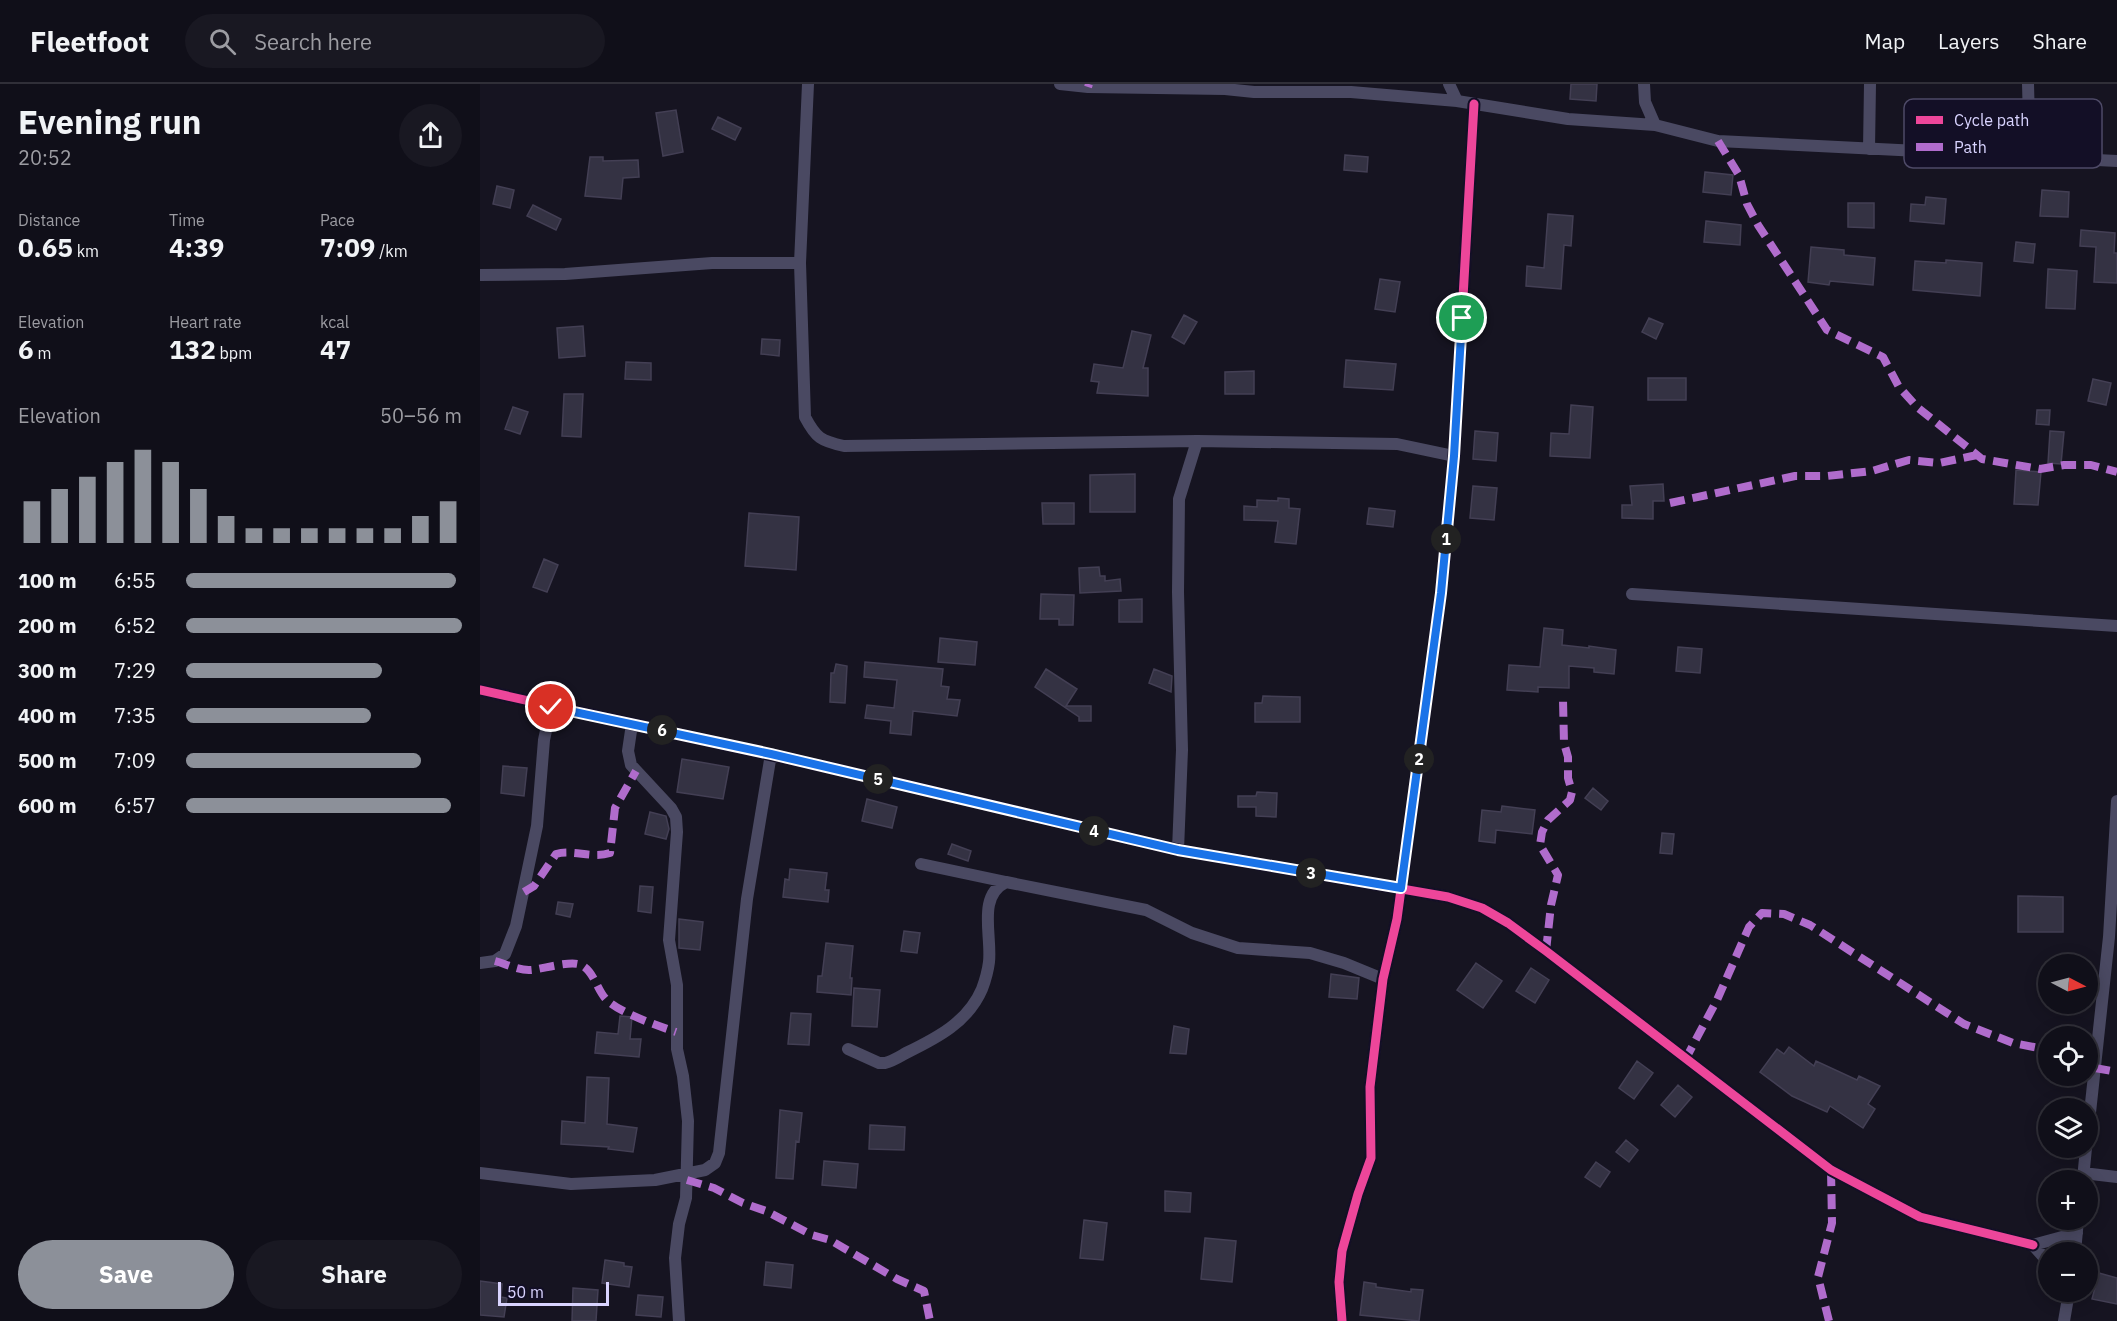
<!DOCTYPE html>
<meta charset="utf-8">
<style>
:root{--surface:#100f19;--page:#191822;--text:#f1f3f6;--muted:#9c9ca2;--line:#302f38;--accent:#8c9099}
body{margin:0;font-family:"IBM Plex Sans",sans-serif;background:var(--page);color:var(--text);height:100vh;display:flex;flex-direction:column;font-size:22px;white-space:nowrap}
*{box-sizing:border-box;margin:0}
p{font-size:20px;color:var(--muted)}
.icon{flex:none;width:33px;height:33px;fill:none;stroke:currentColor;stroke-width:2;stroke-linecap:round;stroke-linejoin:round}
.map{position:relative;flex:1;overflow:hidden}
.panel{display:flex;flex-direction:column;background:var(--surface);width:480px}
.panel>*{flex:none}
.needle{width:39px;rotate:96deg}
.buttons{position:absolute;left:1558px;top:870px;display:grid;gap:12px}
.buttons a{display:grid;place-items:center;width:60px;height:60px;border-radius:50%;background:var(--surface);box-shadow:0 3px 15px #0003,0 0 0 2px var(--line);font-size:30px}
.scale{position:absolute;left:18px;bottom:15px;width:111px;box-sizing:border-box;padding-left:6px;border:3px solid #d9d4ff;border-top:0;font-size:16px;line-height:21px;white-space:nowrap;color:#d9d4ff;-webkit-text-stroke:4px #130f26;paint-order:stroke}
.pin{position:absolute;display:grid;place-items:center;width:51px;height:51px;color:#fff;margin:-26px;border:3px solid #fff;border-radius:50%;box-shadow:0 2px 6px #0007}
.km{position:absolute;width:30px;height:30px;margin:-15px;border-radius:50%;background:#222;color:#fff;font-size:16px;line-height:30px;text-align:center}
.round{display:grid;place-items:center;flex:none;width:63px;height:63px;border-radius:32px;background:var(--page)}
.headline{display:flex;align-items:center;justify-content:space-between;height:102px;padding:0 18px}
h1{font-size:33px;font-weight:800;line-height:45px}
.metrics{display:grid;grid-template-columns:repeat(3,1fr);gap:9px;height:102px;padding:6px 18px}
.metrics div{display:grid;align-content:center}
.metrics b{font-size:26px;font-weight:800}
.metrics small{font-size:16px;font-weight:400}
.metrics p{font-size:16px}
.chart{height:168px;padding:12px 18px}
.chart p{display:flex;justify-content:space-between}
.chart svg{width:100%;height:108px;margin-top:6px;stroke:var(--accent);stroke-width:6}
.button{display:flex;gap:12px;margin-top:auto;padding:12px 18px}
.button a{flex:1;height:69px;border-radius:36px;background:var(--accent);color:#fff;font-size:24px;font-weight:800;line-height:69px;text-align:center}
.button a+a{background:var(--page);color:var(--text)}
ul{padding:0 18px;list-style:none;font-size:20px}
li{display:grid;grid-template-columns:96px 72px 1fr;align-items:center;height:45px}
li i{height:15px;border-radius:8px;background:var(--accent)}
header{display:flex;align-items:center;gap:36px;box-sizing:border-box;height:84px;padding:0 30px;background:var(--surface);border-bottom:2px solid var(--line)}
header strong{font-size:28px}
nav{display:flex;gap:33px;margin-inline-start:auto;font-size:21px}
.search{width:420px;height:54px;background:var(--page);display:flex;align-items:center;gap:15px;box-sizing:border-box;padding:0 21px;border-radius:33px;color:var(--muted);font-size:22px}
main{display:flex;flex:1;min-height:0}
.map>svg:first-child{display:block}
</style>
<header>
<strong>Fleetfoot</strong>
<div class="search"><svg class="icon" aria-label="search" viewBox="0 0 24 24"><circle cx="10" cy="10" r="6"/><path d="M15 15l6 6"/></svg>Search here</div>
<nav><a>Map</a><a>Layers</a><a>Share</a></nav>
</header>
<main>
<section class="panel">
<div class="headline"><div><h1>Evening run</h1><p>20:52</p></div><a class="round"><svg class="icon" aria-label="share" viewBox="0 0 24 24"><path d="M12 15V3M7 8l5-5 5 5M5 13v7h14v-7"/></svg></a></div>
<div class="metrics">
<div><p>Distance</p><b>0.65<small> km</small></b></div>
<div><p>Time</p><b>4:39</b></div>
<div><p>Pace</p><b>7:09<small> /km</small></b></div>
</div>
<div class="metrics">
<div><p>Elevation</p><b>6<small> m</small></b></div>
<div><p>Heart rate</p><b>132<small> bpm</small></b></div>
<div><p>kcal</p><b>47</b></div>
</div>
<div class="chart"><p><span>Elevation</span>50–56 m</p>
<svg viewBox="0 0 160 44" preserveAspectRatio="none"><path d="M5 44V27M15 44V22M25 44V17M35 44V11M45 44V6M55 44V11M65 44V22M75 44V33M85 44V38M95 44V38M105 44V38M115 44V38M125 44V38M135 44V38M145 44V33M155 44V27"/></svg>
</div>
<ul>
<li><b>100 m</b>6:55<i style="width:98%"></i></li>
<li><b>200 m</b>6:52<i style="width:100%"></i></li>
<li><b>300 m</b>7:29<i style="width:71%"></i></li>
<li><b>400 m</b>7:35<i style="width:67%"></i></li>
<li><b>500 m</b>7:09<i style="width:85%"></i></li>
<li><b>600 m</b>6:57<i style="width:96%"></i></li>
</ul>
<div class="button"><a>Save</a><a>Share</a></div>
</section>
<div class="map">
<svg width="1637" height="1237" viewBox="0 0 1637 1237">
<rect width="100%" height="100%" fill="#161421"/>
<path fill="#343243" stroke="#433f54" stroke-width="1.5" d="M1091,0H1117L1116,17L1090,15Z
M196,26L203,68L183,72L176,29Z
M238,33L261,44L255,56L232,45Z
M865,71L888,73L887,88L864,86Z
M110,73H123V77L158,76L159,93L143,94L141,115L105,112Z
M1225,88L1253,91L1251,111L1223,108Z
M17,102L34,106L30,124L13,120Z
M1562,106L1589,108L1588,133L1560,132Z
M1446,113L1466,115L1464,140L1430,137L1431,120L1445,121Z
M1368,119H1394V144L1368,143Z
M53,121L81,135L76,146L47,132Z
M1068,130L1093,132L1091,162L1084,161L1081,205L1046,202L1047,182L1064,184Z
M1226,137L1261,141L1260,161L1224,158Z
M1601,146L1635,149L1634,169H1637V199L1614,198L1616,163L1600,162Z
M1536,158L1555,160L1553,179L1534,177Z
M1331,163L1364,166V171L1395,174L1393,201L1350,197L1349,201L1328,198Z
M1466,176L1502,179L1500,212L1433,206L1435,177L1466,179Z
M1568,185L1597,187L1595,225L1566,224Z
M900,195L920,198L915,228L895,225Z
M704,231L717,238L704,260L692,253Z
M1169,234L1183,240L1176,255L1162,248Z
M103,242L105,272L79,274L77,244Z
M652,247L671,251L663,284H668V312L617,309L619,298L611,297L614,280L643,284Z
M282,255L300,256L299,272L281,270Z
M866,276L916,280L913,306L864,303Z
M146,278L171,279V296L145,295Z
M774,287V310H745V288Z
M1168,294H1206V316H1168Z
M1613,295L1631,299L1626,321L1608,317Z
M84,310H103L101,353L82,352Z
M1091,321L1113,323L1110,374L1070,372L1071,349L1089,350Z
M33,323L48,328L40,350L25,345Z
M1557,326H1570L1569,341L1556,340Z
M995,347L1018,349L1016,377L993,375Z
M1570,347L1584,348L1581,380L1568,379Z
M1536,386L1561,388L1558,421L1534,420Z
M655,390V428H610V391Z
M1183,400L1184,417H1173V435L1142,434V421H1152L1150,402Z
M993,402L1017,404L1014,436L990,434Z
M798,414L809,415V424L820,425L816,460L795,458L798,437L764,436V422L777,423V416L798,417Z
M562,419H594V440H563Z
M889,424L915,427L913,443L887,440Z
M269,429L319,433L316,486L265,482Z
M64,475L78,481L67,508L53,503Z
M619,483L620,492H625V497L640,495L641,507L600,509L599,484Z
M561,510L594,511L593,541H579V535H560Z
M662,515V538H639V516Z
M1064,544L1083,546L1082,561L1109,564V562L1136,566L1134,590L1114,588V584L1089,582V604L1058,603V608L1027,606L1029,581L1060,583Z
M460,554L497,558L495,581L458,578Z
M1198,563L1222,565L1220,589L1196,587Z
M385,578L463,585L461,602L469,603L467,615L480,616L477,632L433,627L431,651L410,649L411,637L385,634L387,621L414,624L417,596L384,593Z
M356,580L367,582L365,619L350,618L351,589H354Z
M566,585L597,605L586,622H611V637H599V633L555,603Z
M674,585L692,592L691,608L669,599Z
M783,612L820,613V638H775V619H782Z
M202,675L249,683L243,715L197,708Z
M23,682L47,684L44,712L21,709Z
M1113,704L1128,717L1121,726L1105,714Z
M777,708L797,709L796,733L776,732V723H758V712H776Z
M387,715L417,723L412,744L382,737Z
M1022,722L1055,726L1052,750L1016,746L1015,759L999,757L1002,726L1021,728Z
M170,728L186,732L189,745L186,755L165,750Z
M1182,749L1194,750L1192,770L1180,769Z
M472,760L491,767L488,777L468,770Z
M310,785L347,789L345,806H349L348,818L303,813L305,795L309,796Z
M160,802L173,803L171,829L158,827Z
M1538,812L1583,813V848H1538Z
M78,818L93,820L90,833L76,830Z
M199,835L223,838L220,866L199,864Z
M424,847L440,849L437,869L421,867Z
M346,859L373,862L370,894H372L371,911L337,908L338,892H342Z
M996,879L1022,897L1003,924L977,906Z
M1051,884L1069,896L1055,919L1036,907Z
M851,890L879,894L877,915L849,913Z
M374,904L400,906L397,943L372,942Z
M311,929L331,930L329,961L308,960Z
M140,932L152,933L150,955H161L159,973L115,969L117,948L138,950Z
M694,942L709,945L706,970L690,969Z
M1309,963L1334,982L1336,977L1377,996L1379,992L1400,1002L1388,1020L1395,1025L1383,1044L1350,1022L1347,1028L1312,1012L1280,988L1297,965L1304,970Z
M1157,977L1173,989L1154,1015L1139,1004Z
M107,993L129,994L127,1040L157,1044L153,1068L128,1065L129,1063L81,1060L82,1037L105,1039Z
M1198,1001L1212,1013L1195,1033L1181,1021Z
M300,1026L322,1029L319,1058L316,1057L313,1095L296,1094Z
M390,1041L425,1043L424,1066L389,1065Z
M1146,1056L1158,1066L1149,1078L1136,1068Z
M344,1077L378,1080L376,1104L342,1101Z
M1116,1078L1130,1088L1120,1103L1105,1093Z
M685,1107L711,1109L710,1128L685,1127Z
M604,1136L627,1139L623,1176L600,1174Z
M725,1154L756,1157L752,1198L721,1195Z
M125,1176L144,1179V1182L152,1183L149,1203L122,1199Z
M286,1178L313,1181L311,1204L284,1201Z
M1619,1189L1637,1194V1220L1612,1215Z
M0,1197L22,1200L21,1213L27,1214L24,1233L0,1231Z
M884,1198L896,1200V1203L931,1208V1205L943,1206L939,1237L880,1231Z
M93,1204L118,1206L116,1237H92Z
M158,1211L183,1213L181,1233L156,1231Z"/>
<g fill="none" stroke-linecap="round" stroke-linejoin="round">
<path stroke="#4a4962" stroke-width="12" d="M328,0L320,179L325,333C336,354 341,357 364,362L717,357L917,360L974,372
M580,0L608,3L745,5L774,8H871L977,17L1088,35L1175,41
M969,0L977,17
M1164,0L1165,18L1175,41L1238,57L1637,77
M1548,0L1550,74
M1389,65L1390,0
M0,191L85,190L232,179H320
M1152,510L1637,542
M0,606L386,692L698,766L968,813L1002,824L1028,839L1066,867L1351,1086L1440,1133L1553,1161
M152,640L148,667L151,681L191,724L196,733L197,748L189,856L197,901V965L203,992L208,1037L206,1114L199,1140L195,1174L199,1237
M698,766L702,666L698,508L699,415L717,357
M441,780L526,798
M0,879L15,877L25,870L36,842L57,742L64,656L71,623
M368,965L399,979H405C413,977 419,973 426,969C457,954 488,938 502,905C505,897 508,886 509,878C512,851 497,812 526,798L666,826L712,849L758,864L830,869L864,879L903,895
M1608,1047L1629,853L1637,717
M0,1089L91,1100L175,1096L225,1086L235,1079L239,1069L267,815L291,670
M1603,1089L1637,1093
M1603,1095L1606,1064
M1595,1168L1598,1136
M1569,1179L1553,1161L1597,1149
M862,1237L859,1198L862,1167L878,1110L891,1074L890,1003L903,895L917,835L961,509L974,372L994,20
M1584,1237L1589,1208"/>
<path stroke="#b06ccc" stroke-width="8" stroke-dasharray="15 8" stroke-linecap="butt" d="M608,3L609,0
M1238,57L1259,91L1267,120L1278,141L1347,246L1403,273L1419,303L1437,323L1502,375L1560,385L1584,381H1611L1637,388
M1190,419L1315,392H1347L1392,387L1429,376L1459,379L1497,371
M44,808L54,802L76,770C93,765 112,775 130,769L135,724L156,687
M1066,867L1071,821L1078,791L1060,761L1062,748L1068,736L1090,716L1092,708L1088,694V673L1084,659L1083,616
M15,877C26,880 40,887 51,886C63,885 91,876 101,881C113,886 117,905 125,914C137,928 178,942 196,948
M1608,971H1616
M1205,976L1237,916L1269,843L1282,829L1304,830L1330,841L1484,940L1533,959L1569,966
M1615,984L1637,988
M207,1096L234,1104L263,1119L286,1127L332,1151L350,1156L417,1195L444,1207L450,1237
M1349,1237L1338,1193L1352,1139L1351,1086"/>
<defs>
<path id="cycleway" d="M0,606L386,692L698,766L968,813L1002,824L1028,839L1066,867L1351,1086L1440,1133L1553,1161
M862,1237L859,1198L862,1167L878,1110L891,1074L890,1003L903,895L917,835L961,509L974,372L994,20"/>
</defs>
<use href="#cycleway" stroke="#130f26" stroke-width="13"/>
<use href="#cycleway" stroke="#ed469a" stroke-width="9"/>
</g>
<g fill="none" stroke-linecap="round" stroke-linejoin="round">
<defs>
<path id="route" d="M71,623L291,670L698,766L921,804L961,509L974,372L982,234"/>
</defs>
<use href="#route" stroke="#fff" stroke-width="12"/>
<use href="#route" stroke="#1a73e8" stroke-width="8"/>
</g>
<rect x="1424" y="15" width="198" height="69" rx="9" fill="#130f26" stroke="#4e4a67" stroke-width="1.5"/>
<rect x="1436" y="32" width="27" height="8" fill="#ed469a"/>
<rect x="1436" y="59" width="27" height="8" fill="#b06ccc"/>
<g font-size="16" fill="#d9d4ff">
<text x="1474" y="42">Cycle path</text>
<text x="1474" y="69">Path</text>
</g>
</svg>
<div class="buttons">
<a><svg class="needle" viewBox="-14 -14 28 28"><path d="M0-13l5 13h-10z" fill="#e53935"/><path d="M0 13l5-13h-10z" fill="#9c9ca2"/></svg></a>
<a><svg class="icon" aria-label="locate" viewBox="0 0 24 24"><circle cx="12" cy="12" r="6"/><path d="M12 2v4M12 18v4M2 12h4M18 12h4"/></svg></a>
<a><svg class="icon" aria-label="layers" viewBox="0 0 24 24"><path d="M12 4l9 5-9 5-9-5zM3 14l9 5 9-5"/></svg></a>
<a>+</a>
<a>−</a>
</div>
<div class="scale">50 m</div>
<div class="pin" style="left:982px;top:234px;background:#1e9e55"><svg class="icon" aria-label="arrive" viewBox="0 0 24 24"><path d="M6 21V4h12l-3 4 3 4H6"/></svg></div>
<div class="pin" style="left:71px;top:623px;background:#d93025"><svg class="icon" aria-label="check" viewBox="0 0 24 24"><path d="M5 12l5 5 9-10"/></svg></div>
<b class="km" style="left:966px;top:455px">1</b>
<b class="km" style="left:939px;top:675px">2</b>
<b class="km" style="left:831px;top:789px">3</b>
<b class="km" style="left:614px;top:747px">4</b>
<b class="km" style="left:398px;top:695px">5</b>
<b class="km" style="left:182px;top:646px">6</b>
</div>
</main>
